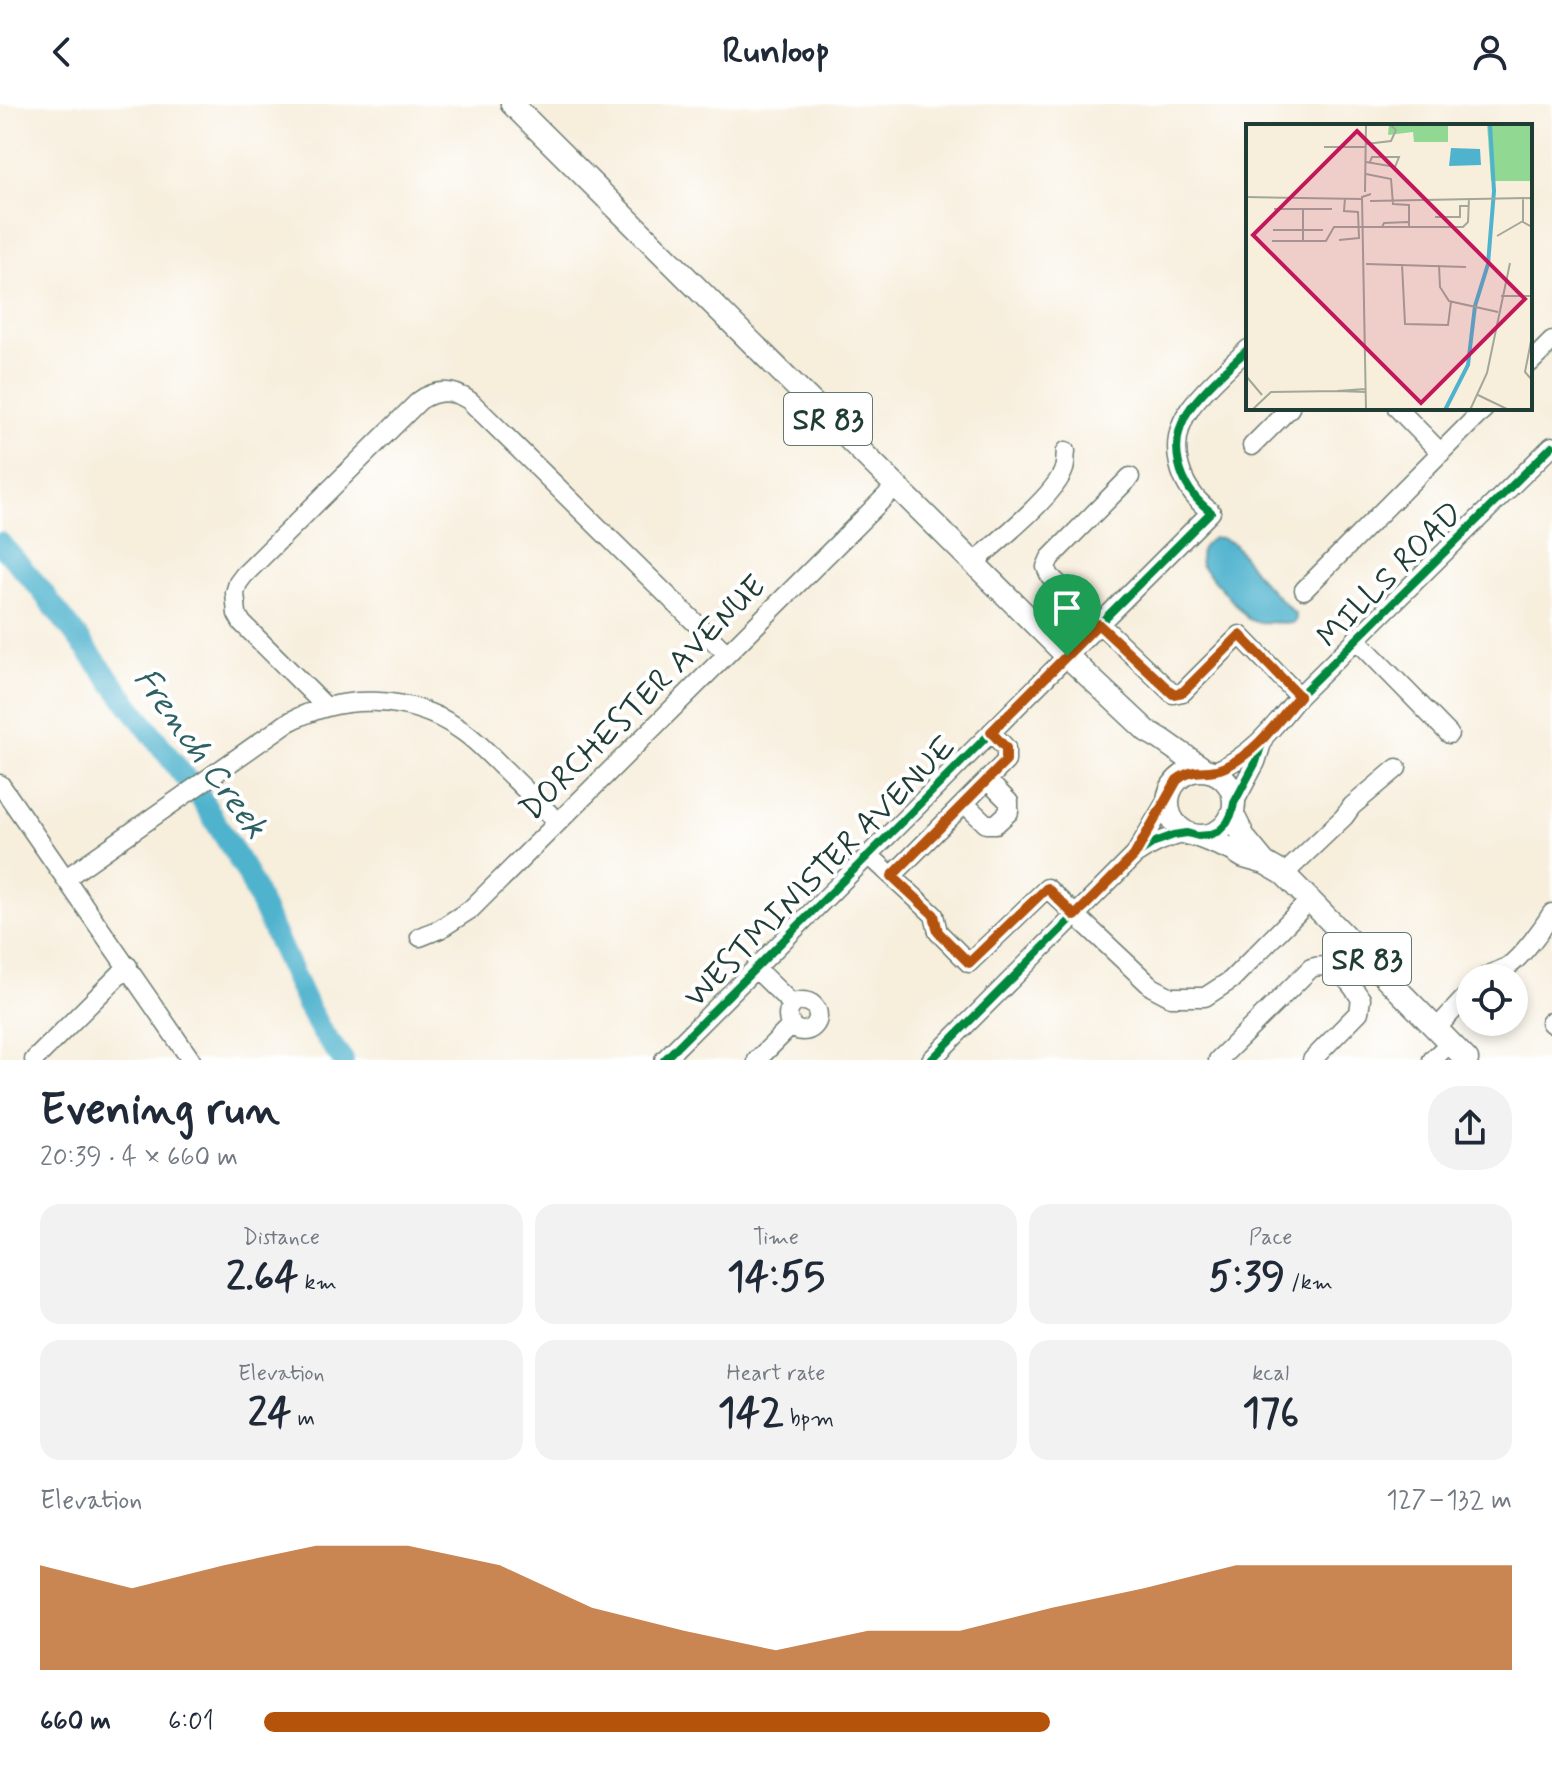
<!DOCTYPE html>
<meta charset="utf-8">
<style>
:root{--surface:#fff;--page:#f2f2f3;--text:#1f2937;--muted:#747a83;--accent:#b45309}
body{margin:0;font-family:Mynerve,sans-serif;background:var(--page);color:var(--text);height:100vh;display:flex;flex-direction:column;font-size:30px;white-space:nowrap}
*{box-sizing:border-box;margin:0}
p{font-size:26px;color:var(--muted)}
.icon{flex:none;width:44px;height:44px;fill:none;stroke:currentColor;stroke-width:2;stroke-linecap:round;stroke-linejoin:round}
.map{position:relative;height:956px;overflow:hidden}
.sheet{display:flex;flex-direction:column;background:var(--surface);flex:1}
.sheet>*{flex:none}
.controls{position:absolute;left:1456px;top:860px;display:grid;gap:16px}
.controls a{display:grid;place-items:center;width:72px;height:72px;border-radius:50%;background:var(--surface);box-shadow:0 4px 12px #0003;font-size:40px}
.pin{position:absolute;display:grid;place-items:center;width:68px;height:68px;color:#fff;margin:-82px -34px;border-radius:50% 50% 50% 0;rotate:-45deg;box-shadow:0 0 8px #0007}
.pin .icon{rotate:45deg}
.round{display:grid;place-items:center;flex:none;width:84px;height:84px;border-radius:32px;background:var(--page)}
.overview{display:flex;align-items:center;justify-content:space-between;height:136px;padding:0 40px}
h1{font-size:44px;font-weight:700;line-height:60px}
.stats{display:grid;grid-template-columns:repeat(3,1fr);gap:12px;height:136px;padding:8px 40px}
.stats div{display:grid;align-content:center;border-radius:20px;background:var(--page);text-align:center}
.stats b{font-size:40px;font-weight:700}
.stats small{font-size:22px;font-weight:400}
.stats p{font-size:22px}
.chart{height:224px;padding:16px 40px}
.chart p{display:flex;justify-content:space-between}
.chart svg{width:100%;height:144px;margin-top:8px;fill:var(--accent);opacity:.7}
ul{padding:0 40px;list-style:none;font-size:26px}
li{display:grid;grid-template-columns:128px 96px 1fr;align-items:center;height:60px}
li i{height:20px;border-radius:10px;background:var(--accent)}
header{display:flex;justify-content:space-between;align-items:center;height:104px;padding:0 40px;background:var(--surface);font-size:36px;font-weight:700}
.map>svg:first-child{display:block}
</style>
<header><svg class="icon" aria-label="back" viewBox="0 0 24 24"><path d="M15 5l-7 7 7 7"/></svg>Runloop<svg class="icon" aria-label="person" viewBox="0 0 24 24"><circle cx="12" cy="8" r="4"/><path d="M4 21q1-7 8-7t8 7"/></svg></header>
<div class="map">
<svg width="1552" height="956" viewBox="0 0 1552 956">
<rect width="100%" height="100%" fill="#fff"/>
<filter id="ink" filterUnits="userSpaceOnUse"><feTurbulence type="fractalNoise" baseFrequency=".0125" numOctaves="2"/><feDisplacementMap in="SourceGraphic" scale="16" xChannelSelector="R" yChannelSelector="G"/><feConvolveMatrix kernelMatrix="1 2 1 2 8 2 1 2 1" color-interpolation-filters="sRGB"/></filter>
<filter id="wash" filterUnits="userSpaceOnUse"><feTurbulence type="fractalNoise" baseFrequency=".006" numOctaves="4" result="noise"/><feDisplacementMap in="SourceGraphic" scale="32" xChannelSelector="R" yChannelSelector="G"/><feGaussianBlur stdDeviation="1.8" result="paint"/><feColorMatrix in="noise" values="0 0 0 0 0 0 0 0 0 0 0 0 0 0 0 0 0 1.4 0 .05"/><feComposite in="paint" operator="in"/></filter>
<g filter="url(#wash)">
<rect width="100%" height="100%" fill="#f7eedc"/>
<path fill="#4fb3ce" stroke="#377881" stroke-width="2" d="M1213,434H1221L1234,440L1261,476L1295,510L1296,515L1293,519L1256,518L1248,515L1201,461C1198,447 1202,442 1213,434Z"/>
<g fill="none" stroke-linecap="round" stroke-linejoin="round">
<path stroke="#4fb3ce" stroke-width="22" d="M0,439L38,482L200,693L247,769L307,901L322,928L343,956"/>
</g>
</g>
<g filter="url(#ink)">
<g fill="none" stroke-linecap="round" stroke-linejoin="round">
<defs>
<path id="minor" d="M1530,259L1552,237
M1397,304L1441,349
M1252,342L1290,304
M1130,373L1050,454L1046,463L1050,472L1173,590L1183,588L1240,531L1299,592
M973,459C995,440 1056,391 1064,365C1066,359 1065,353 1066,347
M1304,486L1485,304
M1356,535L1449,630
M326,603L242,519L237,510L235,489L238,479L244,471L419,297C436,285 453,285 470,297L727,550
M1213,668C1252,652 1273,624 1299,592L1552,342
M0,680L191,956
M964,699L986,720H996L1009,708V698L987,676
M1234,699L1256,658L1263,636
M1137,747L1168,694
M869,751L934,811L938,828L969,859L1047,784L1152,883L1171,893H1205L1231,876L1310,796
M1284,770L1344,713L1352,702L1397,664
M892,772L1006,657V644L991,628
M66,774L287,619C341,589 409,590 461,626C476,636 489,650 502,663C521,681 539,700 558,718
M420,833L440,825L471,805L896,382
M755,864L793,901
M1484,874C1491,869 1499,867 1507,863C1521,854 1543,824 1552,809
M788 912a15 15 0 1 1 30 0a15 15 0 1 1-30 0Z
M1550,918L1552,920
M1436,925L1470,888
M34,956L128,862
M664,956L1211,408C1178,383 1165,339 1191,303C1207,282 1229,263 1248,245
M757,956L792,921
M931,956L1134,752C1151,740 1167,733 1187,729
M1218,956L1311,864C1336,856 1348,876 1361,895L1359,908L1312,956
M1432,956L1450,939"/>
<path id="major" d="M512,0L1067,552L1147,627L1161,635L1205,666
M1168 699a33 33 0 1 1 66 0a33 33 0 1 1-66 0Z
M1232,709L1245,735L1264,758
M1198,732L1231,745L1244,753L1265,759L1284,770L1467,956"/>
</defs>
<use href="#minor" stroke="#6b7b6f" stroke-width="21"/>
<use href="#major" stroke="#6b7b6f" stroke-width="25"/>
<use href="#minor" stroke="#fff" stroke-width="18"/>
<use href="#major" stroke="#fff" stroke-width="22"/>
<defs>
<path id="cycleway" d="M1134,752L1177,676C1196,661 1206,672 1225,663C1257,648 1277,618 1299,592L1552,342
M664,956L1211,408C1178,383 1165,339 1191,303C1207,282 1229,263 1248,245
M931,956L1134,752L1155,738L1174,731L1187,729L1198,732L1209,731L1219,727L1227,719L1232,709L1234,699L1256,658L1263,636"/>
</defs>
<use href="#cycleway" stroke="#fff" stroke-width="13"/>
<use href="#cycleway" stroke="#00873e" stroke-width="8"/>
</g>
</g>
<g fill="none" stroke-linecap="round" stroke-linejoin="round" filter="url(#ink)">
<defs>
<path id="route" d="M1098,520L1173,590L1183,588L1240,531L1299,592C1277,618 1257,648 1225,663C1206,672 1196,661 1177,676L1134,752L1075,812L1047,784L969,859L938,828L934,811L892,772L1006,657V644L991,628Z"/>
</defs>
<use href="#route" stroke="#fff" stroke-width="16"/>
<use href="#route" stroke="#b45309" stroke-width="10"/>
</g>
<g text-anchor="middle" stroke-width="8" stroke-linejoin="round" paint-order="stroke">
<g fill="#fff" stroke="#627771" stroke-width="2">
<rect x="784" y="289" width="88" height="52" rx="6"/>
<rect x="1323" y="829" width="88" height="52" rx="6"/>
</g>
<g font-size="30" font-weight="bold" fill="#1f3d34">
<text x="828" y="325">SR 83</text>
<text x="1367" y="865">SR 83</text>
</g>
<g font-size="32" fill="#1f3d34" stroke="#fff">
<text transform="translate(1389 470) rotate(-45)" y="11">MILLS ROAD</text>
<text transform="translate(642 593) rotate(-45)" y="11">DORCHESTER AVENUE</text>
<text transform="translate(819 767) rotate(-45)" y="11">WESTMINISTER AVENUE</text>
</g>
<g font-size="34" font-style="italic" fill="#2d6062" stroke="#fff">
<text transform="translate(202 648) rotate(54)" y="12">French Creek</text>
</g>
</g>
<g transform="translate(1246 20)">
<rect width="286" height="286" fill="#f7eedc"/>
<path d="M143,0H202V18H168L167,8L142,11ZM241,0H286V57H245Z" fill="#91d893"/>
<path d="M205,24L234,25L235,41L203,42Z" fill="#4fb3ce"/>
<path fill="none" stroke="#4fb3ce" stroke-width="4" d="M199,286L222,241L229,182L242,140L248,67L244,0"/>
<path fill="none" stroke="#a1a799" stroke-width="2" d="M120,20L145,17L150,6L143,0M78,23H120M120,38L149,43L153,33H126L124,38M120,50L145,55L147,80L163,81V103M119,68L120,0M0,73L116,75M277,75V98L286,103M124,77L286,74M28,85H86M189,93H214V82H223M136,103L138,99L162,98M27,106H77M251,112L277,97M93,116L113,114L112,88L98,87L99,74M26,117H80L88,103H217L222,98L223,74M57,117V85M120,140L220,143M156,140L159,200L202,201L205,178M193,141L194,163L203,177L252,188M255,172H286M286,212L279,248L286,256M0,252L16,271M119,265L91,267L120,268M232,271L263,286M6,286L25,268L91,267M120,286L116,73L125,70M224,286L241,249L264,139"/>
<path fill="#c2185b" fill-opacity="0.15" stroke="#c2185b" stroke-width="4" d="M111,7L279,175L175,279L7,111Z"/>
<rect width="286" height="286" fill="none" stroke="#1f3d34" stroke-width="4"/>
</g>
</svg>
<div class="controls">
<a><svg class="icon" aria-label="locate" viewBox="0 0 24 24"><circle cx="12" cy="12" r="6"/><path d="M12 2v4M12 18v4M2 12h4M18 12h4"/></svg></a>
</div>
<div class="pin" style="left:1067px;top:552px;background:#1e9e55"><svg class="icon" aria-label="arrive" viewBox="0 0 24 24"><path d="M6 21V4h12l-3 4 3 4H6"/></svg></div>
</div>
<section class="sheet">
<div class="overview"><div><h1>Evening run</h1><p>20:39 · 4 × 660 m</p></div><a class="round"><svg class="icon" aria-label="share" viewBox="0 0 24 24"><path d="M12 15V3M7 8l5-5 5 5M5 13v7h14v-7"/></svg></a></div>
<div class="stats">
<div><p>Distance</p><b>2.64<small> km</small></b></div>
<div><p>Time</p><b>14:55</b></div>
<div><p>Pace</p><b>5:39<small> /km</small></b></div>
</div>
<div class="stats">
<div><p>Elevation</p><b>24<small> m</small></b></div>
<div><p>Heart rate</p><b>142<small> bpm</small></b></div>
<div><p>kcal</p><b>176</b></div>
</div>
<div class="chart"><p><span>Elevation</span>127–132 m</p>
<svg viewBox="0 0 160 44" preserveAspectRatio="none"><path d="M0 44V12L10 19L20 12L30 6L40 6L50 12L60 25L70 32L80 38L90 32L100 32L110 25L120 19L130 12L140 12L150 12L160 12V44z"/></svg>
</div>
<ul>
<li><b>660 m</b>6:01<i style="width:63%"></i></li>
</ul>
</section>
